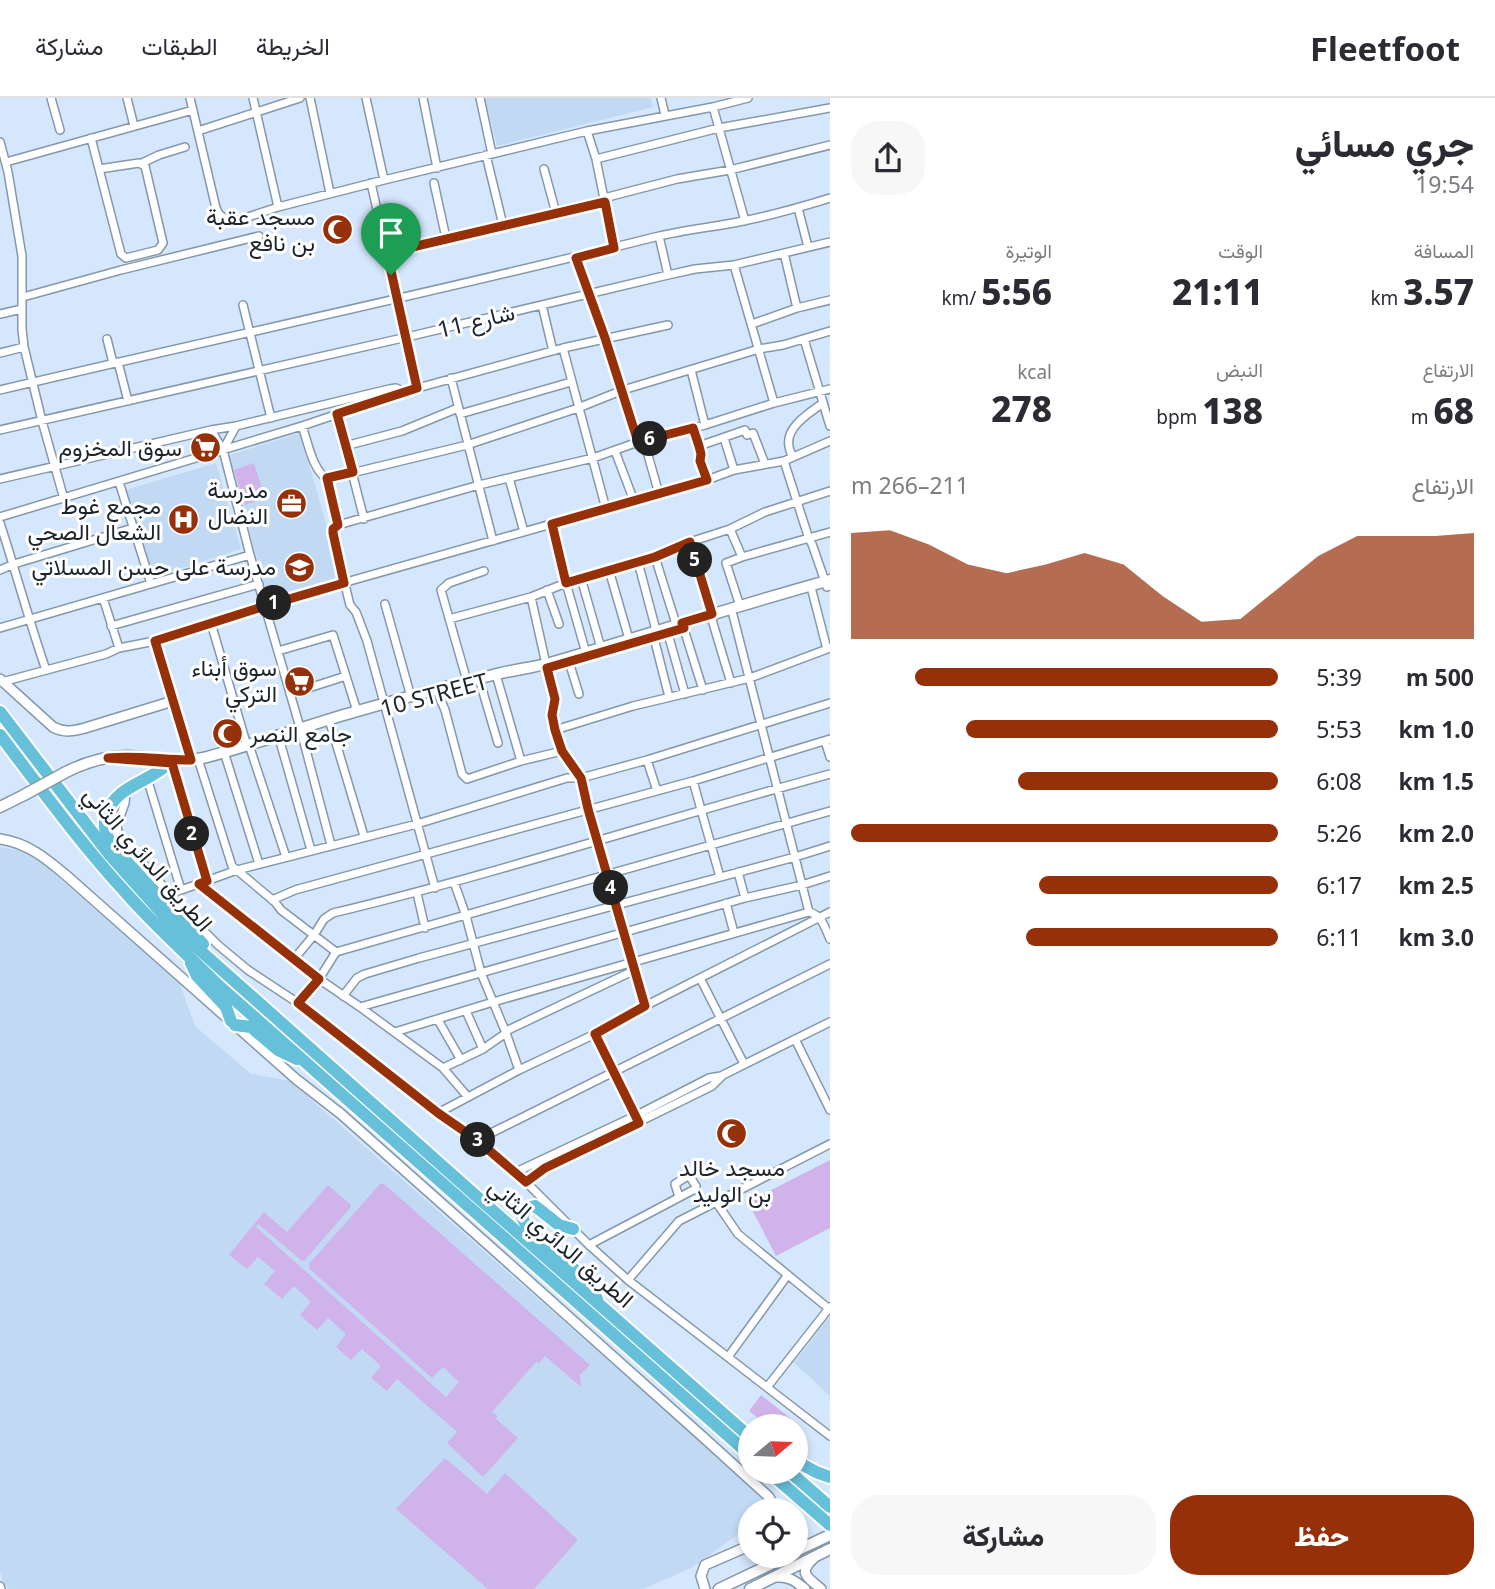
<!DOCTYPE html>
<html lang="ar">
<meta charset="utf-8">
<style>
:root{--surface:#fff;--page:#f7f7f7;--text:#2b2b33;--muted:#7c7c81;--line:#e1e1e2;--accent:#963009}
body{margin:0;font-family:"Noto Sans",Vazirmatn,sans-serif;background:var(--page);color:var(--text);direction:rtl;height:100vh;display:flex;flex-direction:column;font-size:26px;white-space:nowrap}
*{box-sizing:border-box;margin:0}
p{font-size:23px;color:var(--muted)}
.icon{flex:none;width:38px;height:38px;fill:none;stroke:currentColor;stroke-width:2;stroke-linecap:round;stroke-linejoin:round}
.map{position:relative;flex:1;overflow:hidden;direction:ltr}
.sheet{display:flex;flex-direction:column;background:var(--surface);width:665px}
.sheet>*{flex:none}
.needle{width:46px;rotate:71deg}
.buttons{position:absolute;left:738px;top:1316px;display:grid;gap:14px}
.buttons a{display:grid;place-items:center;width:70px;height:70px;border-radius:50%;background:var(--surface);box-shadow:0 4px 10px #0003;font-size:35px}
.pin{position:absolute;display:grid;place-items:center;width:60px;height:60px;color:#fff;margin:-72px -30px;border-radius:50% 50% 50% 0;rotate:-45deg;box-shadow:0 0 7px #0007}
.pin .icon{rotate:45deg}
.km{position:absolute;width:35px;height:35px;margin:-18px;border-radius:50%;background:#222;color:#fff;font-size:19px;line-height:35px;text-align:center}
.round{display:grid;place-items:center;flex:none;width:74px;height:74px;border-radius:28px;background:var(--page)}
.summary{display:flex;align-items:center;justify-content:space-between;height:119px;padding:0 21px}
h1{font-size:38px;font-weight:800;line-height:52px}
.metrics{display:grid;grid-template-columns:repeat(3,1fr);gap:10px;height:119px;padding:7px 21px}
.metrics div{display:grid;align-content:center}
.metrics b{font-size:35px;font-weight:800}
.metrics small{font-size:19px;font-weight:400}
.metrics p{font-size:19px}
.chart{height:196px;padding:14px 21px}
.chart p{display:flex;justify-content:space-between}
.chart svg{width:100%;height:126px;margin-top:7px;fill:var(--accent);opacity:.7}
.action{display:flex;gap:14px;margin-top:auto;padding:14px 21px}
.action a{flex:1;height:80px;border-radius:28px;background:var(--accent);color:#fff;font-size:28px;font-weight:800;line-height:80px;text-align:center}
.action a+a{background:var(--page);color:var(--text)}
ul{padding:0 21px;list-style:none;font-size:23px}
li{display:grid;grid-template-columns:112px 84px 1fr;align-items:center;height:52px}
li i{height:18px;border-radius:9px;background:var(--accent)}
header{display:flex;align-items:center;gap:42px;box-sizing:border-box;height:98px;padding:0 35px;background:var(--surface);border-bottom:2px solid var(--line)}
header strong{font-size:33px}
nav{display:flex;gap:38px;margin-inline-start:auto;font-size:24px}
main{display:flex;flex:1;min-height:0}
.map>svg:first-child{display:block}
</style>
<header>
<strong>Fleetfoot</strong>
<nav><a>الخريطة</a><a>الطبقات</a><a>مشاركة</a></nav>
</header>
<main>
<section class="sheet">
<div class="summary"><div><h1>جري مسائي</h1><p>19:54</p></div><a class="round"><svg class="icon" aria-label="share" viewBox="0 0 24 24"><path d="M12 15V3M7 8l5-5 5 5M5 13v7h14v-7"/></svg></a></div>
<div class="metrics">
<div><p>المسافة</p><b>3.57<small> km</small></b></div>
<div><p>الوقت</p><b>21:11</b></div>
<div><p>الوتيرة</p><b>5:56<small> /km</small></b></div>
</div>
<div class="metrics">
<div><p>الارتفاع</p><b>68<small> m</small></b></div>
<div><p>النبض</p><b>138<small> bpm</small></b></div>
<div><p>kcal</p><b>278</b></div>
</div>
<div class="chart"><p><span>الارتفاع</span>211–266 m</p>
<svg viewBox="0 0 160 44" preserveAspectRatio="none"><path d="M0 44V7L10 6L20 11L30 18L40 21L50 18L60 14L70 18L80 29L90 38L100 37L110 26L120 15L130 8L140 8L150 8L160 7V44z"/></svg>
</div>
<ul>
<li><b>500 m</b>5:39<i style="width:85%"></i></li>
<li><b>1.0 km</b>5:53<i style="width:73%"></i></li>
<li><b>1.5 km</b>6:08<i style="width:61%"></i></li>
<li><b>2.0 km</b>5:26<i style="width:100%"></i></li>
<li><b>2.5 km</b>6:17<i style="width:56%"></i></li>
<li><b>3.0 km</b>6:11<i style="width:59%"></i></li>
</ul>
<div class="action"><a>حفظ</a><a>مشاركة</a></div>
</section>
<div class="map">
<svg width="830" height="1491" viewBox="0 0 830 1491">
<rect width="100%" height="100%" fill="#d4e7fc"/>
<path fill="#c1d9f3" d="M485,0H651L653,9L497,48Z
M300,335L342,481L268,502L229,357Z
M216,365L241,451L153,479L126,392Z
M0,749L21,753L42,765L180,886L195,928L251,976L290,983L765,1400L763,1412H751V1427L693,1469L643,1491H9L4,1486L0,1474Z
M830,1218V1298L792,1263L797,1261Z"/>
<path fill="#d1b3eb" d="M254,365L265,400L245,407L234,372Z
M830,1062V1130L776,1158L748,1104Z
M380,1086H384L590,1267L580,1277L581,1289L545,1258L539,1265L536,1264L492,1314L498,1318L496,1321L518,1340L483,1379L447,1345L457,1334L397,1281L387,1293L371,1280L381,1268L362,1251L351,1262L336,1249L346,1236L328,1220L317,1232L300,1217L311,1204L294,1188L282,1201L264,1186L275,1173L258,1159L247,1171L229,1157L264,1114L287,1134L328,1087L351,1107L350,1110L305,1162L302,1163L258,1126L256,1129L446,1299L459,1284L443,1269L432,1280L310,1171L309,1166Z
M761,1297L799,1327L796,1331V1328H768L749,1313Z
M445,1360L487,1396L505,1375L578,1442L534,1491H488L396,1411Z"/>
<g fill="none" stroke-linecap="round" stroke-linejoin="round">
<defs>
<path id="minor" d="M51,0L60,32
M127,0L134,28
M190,0L216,110L219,116L224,120L236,123L278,109L384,82L587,33L713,9L748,0
M253,0L278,109
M310,0L330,95
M366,0L384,82
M423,0L437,70
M480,0L492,56
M661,0L665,17
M713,9L745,123
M198,33L300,0
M587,33L596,61L614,150
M91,40L121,156L126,160L158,152L163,145L145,68L139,65L99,71
M0,44L8,74L22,158V231L24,249L42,323L64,401
M486,57L503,127
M596,61L719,30L830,10
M6,64L193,12
M142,65L159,57L185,49
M544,71L556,115
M371,85L417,290
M434,85L446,140
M604,100L677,81L730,72L830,47
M798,110L808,149
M659,138L668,177
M387,155L605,104
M784,155L797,210
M576,160L605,240L638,344
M734,167L774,305
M23,199L121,172L259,138
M243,207L271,320
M542,207L553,253
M0,216L22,211
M752,226L797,210L830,202
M107,241L113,265
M804,241L830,328
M563,250L606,411
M0,255L24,249
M118,264L128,303
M691,272L705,327
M451,280L493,443
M0,292C218,240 437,194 655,139C684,132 714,129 743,123C772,117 801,109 830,100
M337,316L364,421
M460,316L571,284
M302,328C308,344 312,371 327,381L338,427
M693,330C700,348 700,364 707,382
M0,332L407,239L668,177L695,171L734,167L830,144
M211,332L223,352L250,457L301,633L331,747
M724,340L734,372
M644,343L659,396
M345,348L402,333L458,310
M699,348L745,332L747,337L753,335L765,366
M223,352L236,328
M615,353L634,403
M793,359C791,355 789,352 789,348C785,329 811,314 823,305
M784,363L809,441L812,446L827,489
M509,380L524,434
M0,381L211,332L236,328L389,291L396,290L402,293
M327,381L467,347L578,310L623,292L759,251L783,247L830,233
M119,384L151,486
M0,419L302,328L403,294L563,250L668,227
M0,425C16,474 29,523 46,572
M552,426L566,485L586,555
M730,431L742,459L830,434
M690,444L712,516
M655,459L676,526
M638,464L656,532
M0,472L14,466L133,430
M609,472L629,541
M581,480L601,550
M547,492L559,526
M812,493L827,551
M531,499L546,566
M103,500L119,550
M385,506L411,599
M740,508L726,465L742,459
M733,517L809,814
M449,521L531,499L566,485L655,459L690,444L730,431L765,414L830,393
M712,522L731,585
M211,525L247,648
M682,525L703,592
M111,528L259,486
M666,529L685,596
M0,530L250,457
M654,540L669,599
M155,543L173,603
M278,553L333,537L357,613
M569,564L579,596
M547,570L555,601L552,617L555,632L562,653L568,659L581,680L588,711L645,908
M497,580L521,663
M467,583L441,492L449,485L484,473
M2,584L106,556L119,550L155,543L265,507L707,382L734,372L784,363L830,343
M480,584L498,645
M436,591L445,612L462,676L467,681L521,663L562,653
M290,596L346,578
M330,625L364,738
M555,632L633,608L750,580L830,550
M279,640L311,752
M825,643L830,659
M250,650L286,759
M225,657L259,766
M647,662L657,693
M199,664L232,768L275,804L281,812L336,854
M172,665L207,783
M147,680L181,792
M693,683L720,779
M126,692L125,705L117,727L118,734L141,763L195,824L218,847L248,872L298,905L438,1015L477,1042
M738,774L745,800
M454,784L466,818L481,875L506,935L519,972
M199,786L319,881L360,909L443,970L467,998
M435,790L367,543L356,514L350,507L334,443L333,431L338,427L479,387L593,360L638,344L705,327L774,305L830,291
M417,795L425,830
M170,796L237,772L417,726L567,680H581L647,662L830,605
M272,802L295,792L693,683L830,641
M726,805L734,835
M294,861L314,837L324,821L333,815C500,775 664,721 830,676
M830,866L477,1042L516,1074L589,1147L628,1182L830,1338
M700,880L744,966
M343,898L357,880L365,876L419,860L795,759L830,748
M298,905L319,881L336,854L830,713
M360,909L745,800L802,787L830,778
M466,913L483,951
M438,922L461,962
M395,934L493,904L809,814C822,817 825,830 830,841
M595,936L636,1021
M795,941L830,1012
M443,970L483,951L506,935L508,932L635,872
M438,1015L519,972L595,936L645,908L830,814
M516,1074L635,1018L709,980L721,978
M526,1084L545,1070L712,988L723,977L830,924
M716,1104L738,1136L828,1210
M589,1147L695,1091L696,1088L690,1079H686L675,1086L679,1099
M628,1182L679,1123L830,1046
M728,1259L787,1178
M768,1288L830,1209
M0,1488L1,1491"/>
<path id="tertiary" d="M0,581L53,629C64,635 74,633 85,630L173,603L191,662
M0,741C28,745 47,761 68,779L296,981L341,1016L494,1152L703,1339L769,1399L775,1412
M813,1461C797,1476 809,1480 821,1491
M776,1479C789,1478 795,1483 805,1491
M705,1491L701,1478L705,1467L751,1447"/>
<path id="secondary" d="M66,674C84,665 107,658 127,658C154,659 180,666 207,659C256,646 305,628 354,614C400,601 446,588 493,577C512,572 531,570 550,565C643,538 736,508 830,482
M0,709L24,697
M796,1453L830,1437
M719,1491L788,1458
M750,1491L830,1451"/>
<path id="trunk" d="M0,614L109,756L176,831L475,1097L751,1340
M0,637C41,691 81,746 127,796C155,828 188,857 218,887L751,1358
M169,665C149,685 116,687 106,717C102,732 108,742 117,753L203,846
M191,865L197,878L226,909L231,923
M235,927L251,929L278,952L297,961
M573,1131L559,1127L535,1108L527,1110L522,1119C525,1127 532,1134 539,1140C559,1160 585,1175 597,1201
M796,1363L816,1374L830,1379
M769,1374L830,1427
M790,1374L830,1409"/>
</defs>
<use href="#minor" stroke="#8597aa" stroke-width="10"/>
<use href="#tertiary" stroke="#8597aa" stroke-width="12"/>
<use href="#secondary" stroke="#8597aa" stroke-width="13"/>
<use href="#trunk" stroke="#fff" stroke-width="16"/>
<use href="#minor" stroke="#fff" stroke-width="7"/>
<use href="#tertiary" stroke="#fff" stroke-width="9"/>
<use href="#secondary" stroke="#fff" stroke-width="10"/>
<use href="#trunk" stroke="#66c0da" stroke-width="12"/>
<defs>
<path id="secondary-bridge" d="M24,697L66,674"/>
</defs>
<use href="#secondary-bridge" stroke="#8597aa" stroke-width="13" stroke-linecap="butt"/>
<use href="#secondary-bridge" stroke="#fff" stroke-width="10"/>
</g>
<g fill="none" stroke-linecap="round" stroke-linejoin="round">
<defs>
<path id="route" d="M605,104L614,150L576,160L605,240L638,344L693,330L699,348L701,356L700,363L707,382L552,426L566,485L655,459L690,444L712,516L682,525L684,530L547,570L555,601L552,617L555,632L562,653L581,680L588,711L645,908L595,936L639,1025L545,1070L526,1084L477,1042L438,1015L298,905L319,881L199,786L207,783L172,665L108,660C136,657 163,662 191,662L155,543L265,508L344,485L333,435V431L338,427L327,380L353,374L337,316L417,290L387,155Z"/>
</defs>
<use href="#route" stroke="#fff" stroke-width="14"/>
<use href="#route" stroke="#963009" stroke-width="9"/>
</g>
<defs>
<symbol id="mosque-disc" viewBox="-11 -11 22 22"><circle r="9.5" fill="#963009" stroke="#fff"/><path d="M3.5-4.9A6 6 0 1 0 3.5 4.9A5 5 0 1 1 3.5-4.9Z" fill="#fff"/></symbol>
<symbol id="supermarket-disc" viewBox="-11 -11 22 22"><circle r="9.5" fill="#963009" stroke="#fff"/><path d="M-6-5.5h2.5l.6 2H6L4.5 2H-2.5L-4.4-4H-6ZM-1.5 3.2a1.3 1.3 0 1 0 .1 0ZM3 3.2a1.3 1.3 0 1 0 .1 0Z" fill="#fff"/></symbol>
<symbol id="office-disc" viewBox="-11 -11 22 22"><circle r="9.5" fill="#963009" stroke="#fff"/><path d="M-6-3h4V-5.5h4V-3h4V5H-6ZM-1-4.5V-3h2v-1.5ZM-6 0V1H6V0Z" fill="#fff"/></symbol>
<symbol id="hospital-disc" viewBox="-11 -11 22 22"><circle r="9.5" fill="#963009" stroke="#fff"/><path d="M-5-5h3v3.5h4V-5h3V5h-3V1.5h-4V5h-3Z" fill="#fff"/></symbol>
<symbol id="school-disc" viewBox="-11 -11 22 22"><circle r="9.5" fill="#963009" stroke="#fff"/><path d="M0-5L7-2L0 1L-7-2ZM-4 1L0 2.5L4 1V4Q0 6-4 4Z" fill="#fff"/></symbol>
</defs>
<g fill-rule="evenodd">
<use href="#mosque-disc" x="320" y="114" width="35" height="35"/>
<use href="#supermarket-disc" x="188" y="332" width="35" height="35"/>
<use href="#office-disc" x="274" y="388" width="35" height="35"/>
<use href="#hospital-disc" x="166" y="404" width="35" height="35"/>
<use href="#school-disc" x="282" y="452" width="35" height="35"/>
<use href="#supermarket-disc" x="282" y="566" width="35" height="35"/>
<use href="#mosque-disc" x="210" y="618" width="35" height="35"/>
<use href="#mosque-disc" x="714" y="1018" width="35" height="35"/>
</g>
<g text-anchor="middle" stroke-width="6" stroke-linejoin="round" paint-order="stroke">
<g font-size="23" fill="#1c232b" stroke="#fff" text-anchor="end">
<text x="315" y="127">مسجد عقبة<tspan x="315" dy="26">بن نافع</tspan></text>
<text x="182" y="358">سوق المخزوم</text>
<text x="268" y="400">مدرسة<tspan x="268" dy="26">النضال</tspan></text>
<text x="161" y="416">مجمع غوط<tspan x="161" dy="26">الشعال الصحي</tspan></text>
<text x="276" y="477">مدرسة على حسن المسلاتي</text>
<text x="277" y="578">سوق أبناء<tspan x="277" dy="26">التركي</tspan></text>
<text x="250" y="644" text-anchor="start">جامع النصر</text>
<text x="732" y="1078" text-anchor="middle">مسجد خالد<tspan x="732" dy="26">بن الوليد</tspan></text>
</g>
<g font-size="23" fill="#1c232b" stroke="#fff">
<text transform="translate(476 223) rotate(-14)" y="8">شارع 11</text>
<text transform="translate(434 597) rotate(-15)" y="8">10 STREET</text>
<text transform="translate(148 761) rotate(49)" y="8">الطريق الدائري الثاني</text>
<text transform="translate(561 1145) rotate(41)" y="8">الطريق الدائري الثاني</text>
</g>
</g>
</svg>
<div class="buttons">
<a><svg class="needle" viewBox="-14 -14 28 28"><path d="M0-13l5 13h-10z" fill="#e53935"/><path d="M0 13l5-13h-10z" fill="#7c7c81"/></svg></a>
<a><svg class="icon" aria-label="locate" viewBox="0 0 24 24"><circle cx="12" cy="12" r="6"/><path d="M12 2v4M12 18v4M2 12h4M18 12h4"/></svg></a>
</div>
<div class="pin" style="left:391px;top:177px;background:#1e9e55"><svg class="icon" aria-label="arrive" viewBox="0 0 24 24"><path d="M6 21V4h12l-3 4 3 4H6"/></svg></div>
<b class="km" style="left:274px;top:505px">1</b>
<b class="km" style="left:192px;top:736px">2</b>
<b class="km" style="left:478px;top:1042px">3</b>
<b class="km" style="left:611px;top:790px">4</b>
<b class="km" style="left:695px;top:462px">5</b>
<b class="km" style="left:650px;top:341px">6</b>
</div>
</main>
